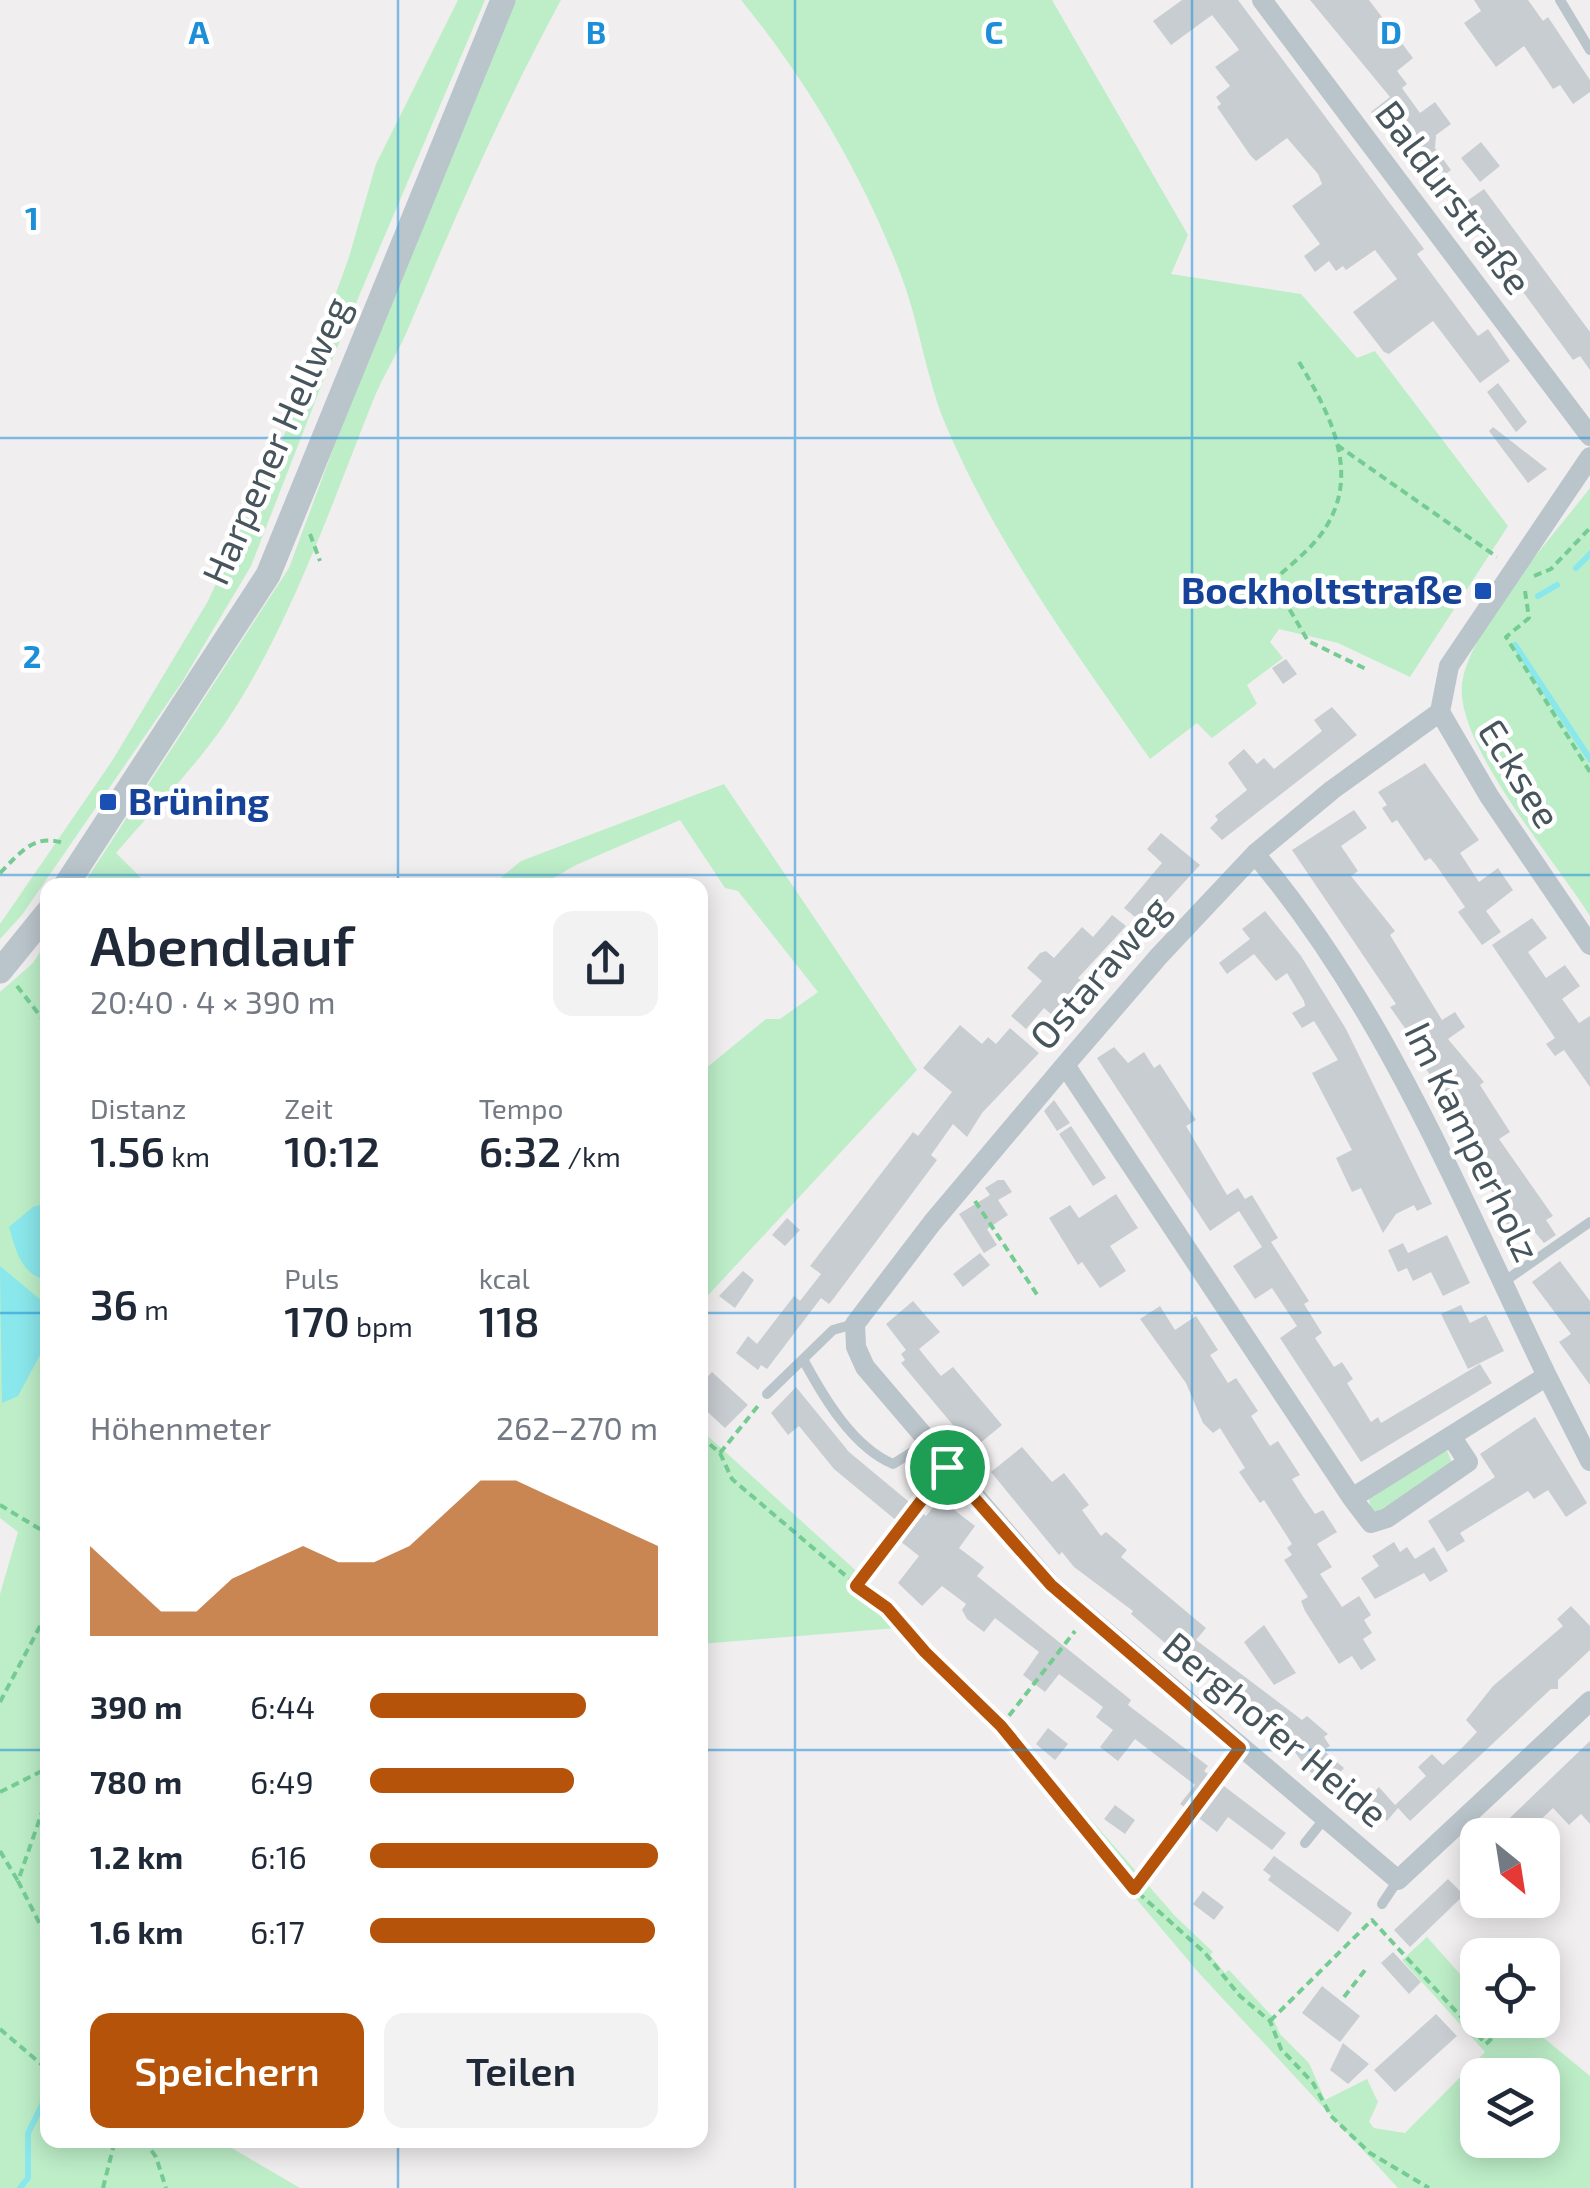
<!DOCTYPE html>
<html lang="de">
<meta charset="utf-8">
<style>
:root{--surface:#fff;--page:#f2f2f3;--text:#1f2937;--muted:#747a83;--accent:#b45309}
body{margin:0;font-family:"Exo 2",sans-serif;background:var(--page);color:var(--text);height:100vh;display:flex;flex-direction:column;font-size:38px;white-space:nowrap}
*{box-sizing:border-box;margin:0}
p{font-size:32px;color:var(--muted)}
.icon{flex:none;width:55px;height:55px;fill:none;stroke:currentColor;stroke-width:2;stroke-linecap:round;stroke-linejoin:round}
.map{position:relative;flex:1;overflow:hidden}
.drawer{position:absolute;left:40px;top:878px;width:668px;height:1270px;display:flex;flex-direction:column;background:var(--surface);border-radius:20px;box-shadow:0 5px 25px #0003}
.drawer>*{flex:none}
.needle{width:65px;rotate:150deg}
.tools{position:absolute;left:1460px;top:1818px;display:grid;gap:20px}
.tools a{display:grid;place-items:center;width:100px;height:100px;border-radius:20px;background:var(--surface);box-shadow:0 5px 25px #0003;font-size:50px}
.pin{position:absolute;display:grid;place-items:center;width:85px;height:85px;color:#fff;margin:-42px;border:5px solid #fff;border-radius:50%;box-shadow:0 2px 10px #0007}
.round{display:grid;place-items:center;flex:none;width:105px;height:105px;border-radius:20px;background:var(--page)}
.summary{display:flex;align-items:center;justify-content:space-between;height:170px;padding:0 50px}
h1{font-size:55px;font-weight:600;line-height:75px}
.figures{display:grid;grid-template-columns:repeat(3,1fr);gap:15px;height:170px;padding:10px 50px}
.figures div{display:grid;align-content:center}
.figures b{font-size:42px;font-weight:600}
.figures small{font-size:28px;font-weight:400}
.figures p{font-size:28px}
.chart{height:280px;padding:20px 50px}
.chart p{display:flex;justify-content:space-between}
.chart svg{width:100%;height:180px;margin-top:10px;fill:var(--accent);opacity:.7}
.action{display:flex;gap:20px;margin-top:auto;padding:20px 50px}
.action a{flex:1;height:115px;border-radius:20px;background:var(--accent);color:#fff;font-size:40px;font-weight:600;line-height:115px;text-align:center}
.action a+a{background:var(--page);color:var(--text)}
ul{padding:0 50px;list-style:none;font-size:32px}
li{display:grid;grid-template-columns:160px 120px 1fr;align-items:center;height:75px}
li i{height:25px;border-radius:12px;background:var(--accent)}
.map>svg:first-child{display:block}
</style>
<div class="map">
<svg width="1590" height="2188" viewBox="0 0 1590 2188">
<rect width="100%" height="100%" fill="#f1eeef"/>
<path fill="#bdeec8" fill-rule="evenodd" d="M458,0H485L325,376L251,566L182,682L22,915L0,939V924L112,761L208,601L289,424L349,257L376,164Z
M514,0H561C504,105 457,212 411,322C400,350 383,375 372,403C331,507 284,641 219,732C189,774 150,813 116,853L148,885H83L289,568L388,301Z
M741,0H1052L1188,235L1171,274L1301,294L1357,358L1375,351L1508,526L1410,677L1338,643L1279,629L1270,642L1283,658L1247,685L1257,704L1212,738L1197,723L1150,759C1077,654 998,547 947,428C926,379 920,325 901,275C863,176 808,82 741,0Z
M1590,488V916C1556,862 1456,745 1462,685C1467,632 1556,532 1590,488Z
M724,784L917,1070L700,1304V1073L766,1019H780L818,992L738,891L725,888L680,820L576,865L541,885H492L521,861Z
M47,941L48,2140H218L300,2188H0V1594L18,1532L0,1518V992L33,963Z
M700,1429L885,1597L968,1685L971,1682L1175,1916L1213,1952L1210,1955L1225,1973L1229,1970L1272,2016L1280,2034L1309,2063L1325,2100L1367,2079L1378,2102L1369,2122L1374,2128L1405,2133L1485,2052L1402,1960L1427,1937L1477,1993L1478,2020H1502L1508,2026L1522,2020L1590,2076V2188H1398L1199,1973L956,1686L897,1628L700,1644ZM1478,2075H1542V2140H1478Z
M1446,1448L1452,1463L1379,1513L1371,1510L1368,1495Z"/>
<path fill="#8ae7eb" d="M47,1203H48L47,1280C21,1275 16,1250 9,1227L33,1207Z
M0,1266L48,1306L47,1342L18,1396L2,1403Z"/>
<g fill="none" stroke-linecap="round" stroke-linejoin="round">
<path stroke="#8ae7eb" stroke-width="6" d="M1576,568L1590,554
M1538,596L1557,585
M1515,645L1590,759
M20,2188L28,2178V2133L48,2093"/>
</g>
<path fill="#c8cdd1" d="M1182,0H1238L1424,249L1417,254L1478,336L1488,329L1510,361L1480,383L1433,321L1389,354L1384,352L1353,312L1397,279L1375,250L1346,270L1343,266L1336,271L1329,261L1315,272L1304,256L1320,244L1292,206L1322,184L1318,174L1287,138L1256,161L1250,155L1217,107L1221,104L1216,97L1230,86L1215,67L1239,50L1234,43L1212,15L1171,45L1153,21Z
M1310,0H1369L1413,58L1397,71L1407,84L1402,88L1420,113L1435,102L1451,124L1436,135L1435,148L1451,170L1430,186L1371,112L1390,97Z
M1474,0H1528L1543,21L1548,17L1590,80V92L1573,104L1560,85L1553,89L1524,46L1496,67L1464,23L1481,11Z
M1481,142L1500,166L1480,182L1461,158Z
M1484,189L1590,332V370L1580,356L1573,360L1460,206Z
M1498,383L1527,422L1516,432L1487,392Z
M1493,427L1547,469L1528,483L1489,431Z
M1286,659L1297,674L1283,684L1272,668Z
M1332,707L1357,735L1222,840L1210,828L1218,820L1215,816L1247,790L1228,763L1244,749L1257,764L1264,758L1274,769L1322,731L1314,720Z
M1425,763L1479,840L1460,853L1479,882L1498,868L1513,890L1486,911L1501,932L1482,945L1458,912L1465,907L1436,865L1430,858L1425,861L1397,820L1392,823L1382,808L1387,805L1378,792Z
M1354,810L1367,828L1341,846L1358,871L1351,876L1395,931L1390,935L1442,1020L1455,1012L1465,1027L1448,1039L1484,1082L1480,1085L1510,1132L1499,1139L1553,1216L1546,1220L1556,1235L1544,1243L1533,1230L1519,1241L1495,1208L1501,1204L1470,1160L1479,1154L1446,1109L1451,1105L1419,1059L1424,1055L1390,1007L1396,1004L1292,850Z
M1161,833L1200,865L1145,925L1124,908L1162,863L1147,849Z
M1265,911L1301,956L1346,1029L1432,1204L1417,1211L1414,1205L1396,1214L1383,1233L1361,1188L1352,1192L1336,1158L1352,1150L1312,1073L1338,1060L1314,1021L1302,1028L1292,1013L1305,1006L1304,1001L1287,973L1276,981L1254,954L1227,974L1219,963L1250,939L1242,929Z
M1112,915L1126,926L1078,978L1091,989L1061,1023L1044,1008L1026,1029L1011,1016L1042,981L1027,968L1040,953L1046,951L1054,958L1082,927L1093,937Z
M1532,918L1547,938L1528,952L1546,978L1565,965L1580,986L1562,999L1579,1023L1590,1016V1087L1564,1050L1555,1056L1546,1044L1555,1038L1492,945Z
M960,1025L982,1044L988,1037L996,1044L1010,1028L1039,1053L982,1113L967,1137L953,1124L931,1155L937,1160L834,1298L829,1304L821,1298L767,1369L761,1365L758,1370L736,1353L748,1336L757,1344L794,1296L800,1301L821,1274L810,1266L913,1132L918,1136L952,1092L923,1068Z
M1114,1047L1128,1063L1144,1052L1154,1068L1160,1064L1196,1120L1186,1126L1227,1195L1238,1188L1245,1199L1252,1195L1278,1238L1271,1242L1309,1301L1304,1304L1322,1333L1315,1338L1334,1367L1342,1362L1353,1379L1347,1383L1371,1422L1378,1417L1381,1423L1480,1364L1492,1383L1361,1462L1280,1338L1297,1326L1272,1288L1255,1299L1233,1266L1262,1247L1239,1211L1210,1231L1097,1058Z
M1054,1100L1070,1123L1057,1131L1044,1111Z
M1071,1126L1106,1178L1093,1186L1059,1134Z
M998,1180H1004L1012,1192L998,1200L1008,1215L987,1229L997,1245L984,1253L959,1214L990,1195L985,1188Z
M1116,1194L1138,1228L1110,1246L1126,1271L1100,1288L1082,1262L1078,1265L1049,1218L1070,1205L1079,1218Z
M787,1218L800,1230L785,1246L772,1235Z
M1447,1235L1470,1283L1443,1296L1431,1272L1413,1281L1407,1268L1398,1272L1388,1250L1403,1243L1408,1253Z
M980,1253L990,1265L963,1287L953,1274Z
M1560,1261L1590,1301V1385L1559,1342L1571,1334L1532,1282Z
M743,1271L754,1280L735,1308L719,1296Z
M913,1301L940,1332L919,1349L941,1376L953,1367L1002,1425L973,1449L901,1363L905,1360L901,1354L906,1350L886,1324Z
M1461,1305L1470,1323L1486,1315L1504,1351L1468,1369L1441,1314Z
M1160,1306L1175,1330L1196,1316L1218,1350L1210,1355L1228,1383L1236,1378L1258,1411L1251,1416L1270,1446L1278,1441L1300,1475L1292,1479L1302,1495L1315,1514L1323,1510L1337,1532L1317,1544L1332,1567L1320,1574L1342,1607L1359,1596L1371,1615L1364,1620L1372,1633L1363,1639L1376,1660L1361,1670L1352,1656L1339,1664L1305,1611L1301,1601L1308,1597L1284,1560L1292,1555L1287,1548L1292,1544L1264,1500L1260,1503L1239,1472L1245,1468L1220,1428L1213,1433L1203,1423L1186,1383L1140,1319Z
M712,1372L748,1405L725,1428L700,1405V1385Z
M796,1387L849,1452L926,1516L940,1499L975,1526L959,1548L984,1567L977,1576L1131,1700L1128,1705L1208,1766L1204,1771L1286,1833L1272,1850L1228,1817L1217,1832L1183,1806L1180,1804L1195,1785L1135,1739L1118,1761L1100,1747L1113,1730L1096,1717L1103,1707L1059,1674L1045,1692L1023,1675L1039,1652L995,1618L984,1632L967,1619L962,1610L966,1604L942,1586L922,1606L898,1583L919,1556L895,1537L903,1526L834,1469L799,1426L788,1435L771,1413Z
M1535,1417L1587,1503L1566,1517L1548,1490L1534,1499L1528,1491L1460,1533L1465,1541L1447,1552L1428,1521L1495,1477L1480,1454Z
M1022,1447L1052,1482L1064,1473L1089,1505L1082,1510L1101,1536L1106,1532L1127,1550L1121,1557L1206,1628L1196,1640L1302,1720L1307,1716L1328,1734L1324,1737L1330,1746L1323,1750L1344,1768L1328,1786L1308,1770L1269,1717L1222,1677L1217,1684L1186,1661L1131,1614L1133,1611L1074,1567L1062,1552L1059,1555L991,1472Z
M1394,1542L1400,1552L1407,1547L1415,1559L1434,1547L1448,1571L1430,1582L1424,1573L1375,1599L1361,1578L1379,1566L1372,1556Z
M1571,1606L1590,1626V1650L1558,1680V1689H1551L1410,1821L1398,1808L1387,1821L1367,1799L1379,1787L1395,1805L1426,1776L1418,1767L1432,1754L1443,1765L1461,1749L1477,1732L1466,1720L1493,1686L1563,1626L1557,1619Z
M1264,1625L1296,1673L1274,1685L1244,1642Z
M1048,1728L1068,1744L1055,1760L1036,1744Z
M1590,1741V1824L1581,1814L1569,1825L1553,1808L1525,1835H1492Z
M1115,1805L1135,1820L1125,1834L1104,1819Z
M1274,1856L1352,1913L1338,1932L1268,1880L1271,1876L1263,1870Z
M1448,1879L1464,1895L1410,1947L1394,1930Z
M1203,1891L1224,1907L1214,1920L1193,1904Z
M1393,1952L1421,1982L1409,1994L1381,1963Z
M1322,1986L1360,2016L1340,2042L1302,2013Z
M1436,2014L1457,2036L1395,2092L1374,2070Z
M1343,2043L1369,2064L1348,2084L1330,2070Z"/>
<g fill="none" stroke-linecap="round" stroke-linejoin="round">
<path stroke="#75cc93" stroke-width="4" stroke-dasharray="8 5" stroke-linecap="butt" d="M1299,362C1332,417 1364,479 1319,537C1306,553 1288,567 1273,581L1308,641L1368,670
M1337,445L1497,557
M310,534L320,561
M1534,576L1551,569L1590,528
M1525,591L1529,618L1506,637L1590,772
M0,873C21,852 35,832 66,844
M17,986L48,1026
M975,1201L1038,1296
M700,1436L720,1453
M720,1453L732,1479L913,1633L925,1652L1022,1749L1052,1793L1134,1889L1205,1953L1240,1996L1270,2021L1281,2049L1313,2083L1331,2116L1370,2153L1429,2188
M720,1453L758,1406
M0,1505L48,1534
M856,1586L938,1479
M0,1702L48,1611
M1001,1726L1075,1631
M0,1792L48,1768
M48,1795L18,1881L48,1940
M0,1851L18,1881
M1134,1889L1230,1761
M1344,1997L1365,1970
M1270,2021L1372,1920L1486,2044L1510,2020
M0,2029L48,2070
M144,2140L156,2157L166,2188
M103,2188L115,2140"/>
<path stroke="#bac5cb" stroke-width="10" d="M1560,0L1590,50
M1502,1283L1590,1222
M804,1361C824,1398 853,1447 893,1464L927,1443
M767,1394L833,1330L854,1324
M1305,1843L1325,1818
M1382,1904L1398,1880"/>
<path stroke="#bac5cb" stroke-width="20" d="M1262,0L1590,436
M1590,457L1449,666L1440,712L1489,796L1590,945
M1440,712L1332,790L1255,854L1159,956L1065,1065L932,1223L855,1324L856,1347L865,1367L1051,1585L1398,1880L1590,1701
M1065,1065L1352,1498L1547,1376C1460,1196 1385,1008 1255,854
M1547,1376L1590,1461
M1352,1498L1371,1523L1387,1518L1468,1462L1451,1436"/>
<path stroke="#bac5cb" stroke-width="25" d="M66,885L268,575L503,0
M0,971L48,912"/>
</g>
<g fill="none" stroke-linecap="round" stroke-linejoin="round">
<defs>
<path id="route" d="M947,1467L1051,1585L1240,1748L1134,1889L1001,1726L925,1652L887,1608L856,1586Z"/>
</defs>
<use href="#route" stroke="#fff" stroke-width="20"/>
<use href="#route" stroke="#b45309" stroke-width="12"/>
</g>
<path fill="none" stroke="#1d8ed8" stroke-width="2.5" stroke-opacity="0.55" d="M398,0V885M795,0V2188M1192,0V2188M0,438H1590M0,875H1590M0,1313H48M700,1313H1590M0,1750H48M700,1750H1590M398,2140V2188"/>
<g fill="#1a4fb4" stroke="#fff" stroke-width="4">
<rect x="1473" y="581" width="20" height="20" rx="5"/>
<rect x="98" y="792" width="20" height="20" rx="5"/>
</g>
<g text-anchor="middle" stroke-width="9" stroke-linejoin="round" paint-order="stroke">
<g font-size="38" fill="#47555c" stroke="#fff">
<text transform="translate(1453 198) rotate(53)" y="13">Baldurstraße</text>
<text transform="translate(277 441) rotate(-66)" y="13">Harpener Hellweg</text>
<text transform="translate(1519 774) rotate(58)" y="13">Ecksee</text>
<text transform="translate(1100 973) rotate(-49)" y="13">Ostaraweg</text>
<text transform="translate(1472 1142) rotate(64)" y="13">Im Kamperholz</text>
<text transform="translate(1275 1730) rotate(40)" y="13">Berghofer Heide</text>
</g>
<g font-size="38" font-weight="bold" fill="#164399" stroke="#fff" text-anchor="end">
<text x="1463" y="604">Bockholtstraße</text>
<text x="128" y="815" text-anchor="start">Brüning</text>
</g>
</g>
<g font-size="32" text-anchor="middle" font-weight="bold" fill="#1d8ed8" stroke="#fff" stroke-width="9" stroke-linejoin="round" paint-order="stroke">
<text x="199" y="44">A</text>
<text x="596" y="44">B</text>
<text x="994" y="44">C</text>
<text x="1391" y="44">D</text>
<text x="32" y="230">1</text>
<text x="32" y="668">2</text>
</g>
</svg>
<div class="tools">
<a><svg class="needle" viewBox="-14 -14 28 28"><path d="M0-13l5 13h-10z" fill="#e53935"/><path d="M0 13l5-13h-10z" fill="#747a83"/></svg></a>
<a><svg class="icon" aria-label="locate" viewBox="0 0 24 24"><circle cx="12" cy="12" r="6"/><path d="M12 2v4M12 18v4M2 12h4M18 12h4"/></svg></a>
<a><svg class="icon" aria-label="layers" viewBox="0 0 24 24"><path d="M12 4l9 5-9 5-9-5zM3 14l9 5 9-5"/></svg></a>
</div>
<div class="pin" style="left:947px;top:1467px;background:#1e9e55"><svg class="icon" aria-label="arrive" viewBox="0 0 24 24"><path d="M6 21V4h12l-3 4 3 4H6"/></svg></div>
<section class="drawer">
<div class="summary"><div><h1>Abendlauf</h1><p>20:40 · 4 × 390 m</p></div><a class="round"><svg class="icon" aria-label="share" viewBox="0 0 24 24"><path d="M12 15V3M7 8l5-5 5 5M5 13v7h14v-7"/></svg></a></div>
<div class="figures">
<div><p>Distanz</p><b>1.56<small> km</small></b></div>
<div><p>Zeit</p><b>10:12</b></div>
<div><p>Tempo</p><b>6:32<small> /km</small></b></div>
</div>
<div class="figures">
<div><b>36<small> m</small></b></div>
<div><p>Puls</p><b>170<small> bpm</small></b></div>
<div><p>kcal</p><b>118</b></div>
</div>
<div class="chart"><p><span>Höhenmeter</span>262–270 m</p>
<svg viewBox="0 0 160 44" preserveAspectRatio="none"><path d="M0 44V22L10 30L20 38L30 38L40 30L50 26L60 22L70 26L80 26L90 22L100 14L110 6L120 6L130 10L140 14L150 18L160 22V44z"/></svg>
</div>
<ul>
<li><b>390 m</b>6:44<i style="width:75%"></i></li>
<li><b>780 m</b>6:49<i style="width:71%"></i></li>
<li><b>1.2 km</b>6:16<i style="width:100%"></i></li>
<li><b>1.6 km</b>6:17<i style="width:99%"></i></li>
</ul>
<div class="action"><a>Speichern</a><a>Teilen</a></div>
</section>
</div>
